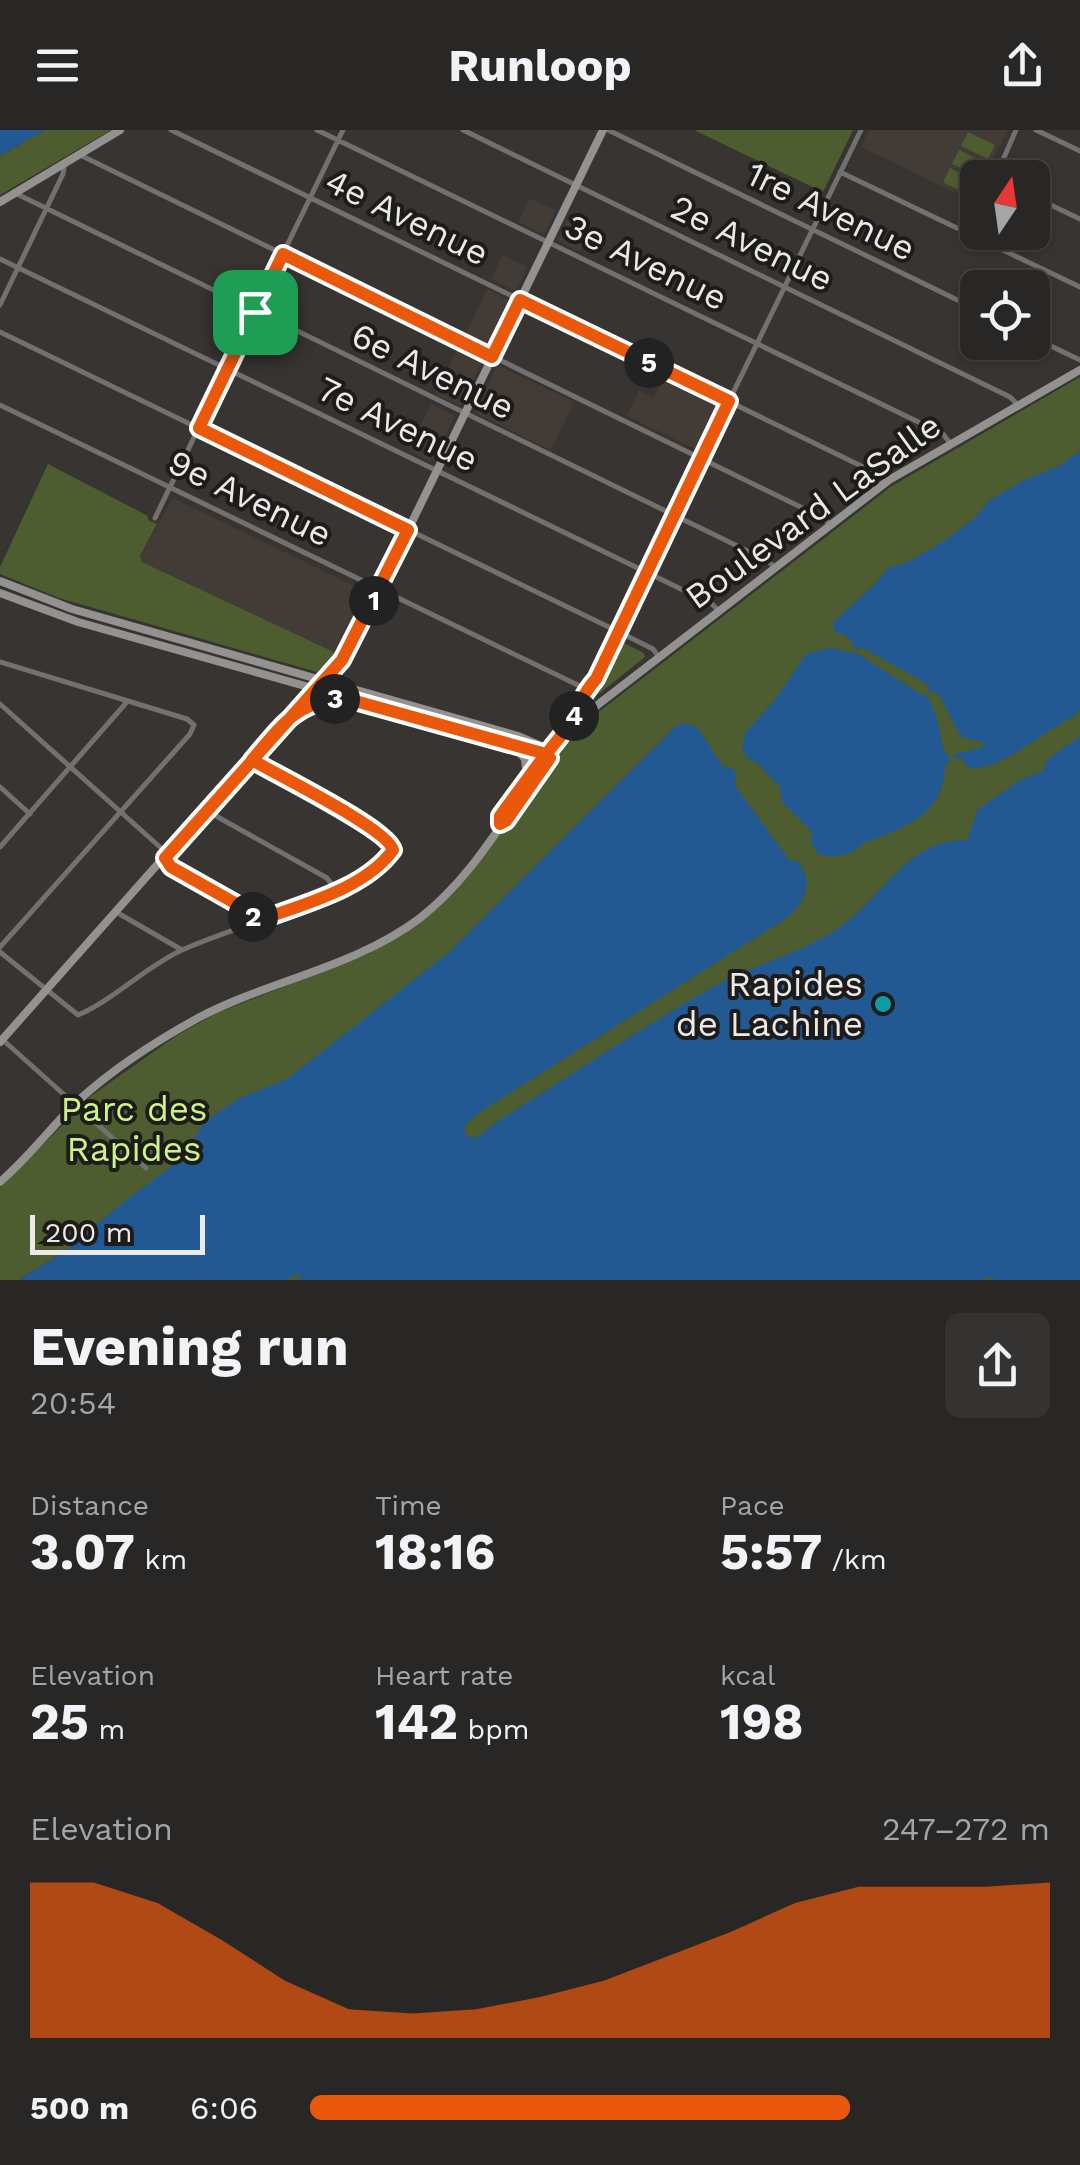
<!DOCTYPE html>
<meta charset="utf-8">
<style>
:root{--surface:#292726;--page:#353332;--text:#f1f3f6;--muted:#a5a5a7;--line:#454443;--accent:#ea580c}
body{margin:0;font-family:"Work Sans",sans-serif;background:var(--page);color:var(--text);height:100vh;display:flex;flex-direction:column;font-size:38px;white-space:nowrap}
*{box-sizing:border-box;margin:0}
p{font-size:32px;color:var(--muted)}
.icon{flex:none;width:55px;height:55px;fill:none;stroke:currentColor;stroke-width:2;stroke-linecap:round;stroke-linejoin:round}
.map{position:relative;height:1150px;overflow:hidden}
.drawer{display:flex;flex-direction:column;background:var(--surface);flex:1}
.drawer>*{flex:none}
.needle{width:65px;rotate:13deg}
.tools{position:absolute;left:960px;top:30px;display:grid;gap:20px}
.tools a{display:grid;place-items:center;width:90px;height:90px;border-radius:15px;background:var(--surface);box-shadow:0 2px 8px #0004,0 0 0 2px var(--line);font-size:50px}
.scale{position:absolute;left:30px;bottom:25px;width:175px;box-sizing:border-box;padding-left:10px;border:5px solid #eceae9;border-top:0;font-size:28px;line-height:35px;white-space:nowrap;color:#eceae9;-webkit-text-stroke:8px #1d1c1b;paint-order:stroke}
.pin{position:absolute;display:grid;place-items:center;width:85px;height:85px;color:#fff;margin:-42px;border-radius:20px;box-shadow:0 5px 15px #0006}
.km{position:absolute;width:50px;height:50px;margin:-25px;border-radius:50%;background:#222;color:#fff;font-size:28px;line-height:50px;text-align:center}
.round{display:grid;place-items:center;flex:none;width:105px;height:105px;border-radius:15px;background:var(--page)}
.head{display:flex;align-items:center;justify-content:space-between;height:170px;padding:0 30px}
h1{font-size:55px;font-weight:700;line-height:75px}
.stats{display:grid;grid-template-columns:repeat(3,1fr);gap:15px;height:170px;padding:10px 30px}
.stats div{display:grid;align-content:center}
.stats b{font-size:50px;font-weight:700}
.stats small{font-size:28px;font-weight:400}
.stats p{font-size:28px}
.chart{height:280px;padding:20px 30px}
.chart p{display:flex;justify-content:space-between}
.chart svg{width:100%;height:180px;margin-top:10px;fill:var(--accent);opacity:.7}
ul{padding:0 30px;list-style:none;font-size:32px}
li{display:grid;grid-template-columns:160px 120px 1fr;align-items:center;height:75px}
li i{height:25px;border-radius:12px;background:var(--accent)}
header{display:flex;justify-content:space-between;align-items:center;height:130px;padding:0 30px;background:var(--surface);font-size:45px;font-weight:700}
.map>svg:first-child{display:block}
</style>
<header><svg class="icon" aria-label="menu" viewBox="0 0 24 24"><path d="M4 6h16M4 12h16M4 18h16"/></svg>Runloop<svg class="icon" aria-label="share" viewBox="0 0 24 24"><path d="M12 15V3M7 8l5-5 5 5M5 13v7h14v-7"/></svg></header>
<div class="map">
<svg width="1080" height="1150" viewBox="0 0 1080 1150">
<rect width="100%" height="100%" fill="#373432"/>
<path fill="#433b35" d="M869,0H1008L984,47L978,48L977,60L972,71L861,17Z
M530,68L556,81L544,104L518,92Z
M568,87L592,97L579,122L558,110Z
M503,125L527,137L516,161L491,149Z
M487,159L511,172L488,219L464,207Z
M459,216L484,229L460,276L435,264Z
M497,235L574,272L551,320L475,283Z
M665,246L720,273L697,320L627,286L639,261L654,268Z
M431,274L455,286L431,332L408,321Z
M173,368L367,462L347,508L336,523L142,432L140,426Z"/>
<path fill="#4d5d2f" d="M45,0H111L0,65V26Z
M694,0H853L823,62Z
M968,2L995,15L988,29L961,16Z
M959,20L986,33L979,47L952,34Z
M950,38L976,51L969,65L943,52Z
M1080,247V1150H131L148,1054L64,1122L18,1150H0V1058L91,966L176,906L217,883L368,824L418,794L464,750L566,614L600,581L892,356Z
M48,334L148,386V390L157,394L140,426L142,432L336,523L317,542L59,468L0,444V437Z
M624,513L644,523L645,527L595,567L620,514Z"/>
<path fill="#225992" d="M0,0H45L0,26Z
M1080,321V579L1073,587C1043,601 1000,642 969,638L961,628L954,629V624L980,618L985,613L961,607L938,563L929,561L927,554L861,517L859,520L853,518V513L843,504L834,501L833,492L875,454L888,438L908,432L944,411L976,387L989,371L1022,351L1059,336Z
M830,518L858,524L922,565H927L936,584L944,623L949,624L950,631L945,636C944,685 905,698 864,713C850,726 836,729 818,724L811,713L812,702L782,672L780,657L755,631L747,629L742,617L745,603L774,571L806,524Z
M685,593L698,598L723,637L732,638L737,645L734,654L789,730L797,731C815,753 806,770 787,788L480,982L466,994L464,1002L471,1008L478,1007L495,993C568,947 640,898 715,856C754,834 802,823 839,798C881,769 908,708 967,710L978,679L1020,650L1043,641L1047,630L1080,606V1150H995L989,1146L983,1150H298L301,1145L298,1144L285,1150H18L64,1122L126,1070L183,1028L205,991L240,968L287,949L447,824L676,596Z"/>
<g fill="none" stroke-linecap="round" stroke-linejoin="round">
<path stroke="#72716f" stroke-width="5" d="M171,0L888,349
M317,0L943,304L950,313
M463,0L1010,267L1018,275
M608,0L978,180
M1036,0L1080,21
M78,24L823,388L831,395
M840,42L1080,157
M995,48L1016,0
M17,64L768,431L775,438
M1032,66L1080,89
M0,129L712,474L719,481
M0,175L63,44L65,32
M0,202L617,501L653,519L659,527
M1032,207L1080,230
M0,275L586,559
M155,388L343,0
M0,532L187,589L194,595L190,604L0,817
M0,574L161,718L171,737L247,779L255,791
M588,583L595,549L620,495L861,0
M574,588L586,559L593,551
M0,657L30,684
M207,681L327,748L335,759
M0,717L126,573
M116,782L182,820
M0,822L78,885C115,869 145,837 182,820C248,790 339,774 391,723L392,713L361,691L252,630
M3,910L146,1038"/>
<path stroke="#949290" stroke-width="8" d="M0,72L120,0
M0,451L72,479L518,606L555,622
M0,463L78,492L543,623L550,628
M302,579L336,569
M515,617L525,629L527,648
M500,693V687L574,588L588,583
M0,912L352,515L603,0
M0,1052C29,1027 52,996 79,970C113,939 158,910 198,888C270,850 354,838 420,788C495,730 527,634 600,573L889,350L1080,240"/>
</g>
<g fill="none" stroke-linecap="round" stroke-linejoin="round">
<defs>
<path id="route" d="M255,182L199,298L408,400L342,530L165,728L171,737L249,781L255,792C299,775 364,760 393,720C388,699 277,645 252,630C282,595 298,569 348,569L546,624L550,628L506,691L500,694V686L542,629C547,624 551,618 556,612C573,593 578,568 596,549L729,271L520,170L492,227L283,124L255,182"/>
</defs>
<use href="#route" stroke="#fff" stroke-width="20"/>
<use href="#route" stroke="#ea580c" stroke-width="12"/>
</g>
<circle fill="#0f9aa8" stroke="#1d1c1b" stroke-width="4" cx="883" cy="874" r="10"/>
<g text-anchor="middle" stroke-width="8" stroke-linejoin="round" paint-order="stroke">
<g font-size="35" fill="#eceae9" stroke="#1d1c1b">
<text transform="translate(831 81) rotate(26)" y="12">1re Avenue</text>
<text transform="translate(407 87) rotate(26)" y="12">4e Avenue</text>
<text transform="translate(752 113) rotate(26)" y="12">2e Avenue</text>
<text transform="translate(646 132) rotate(26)" y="12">3e Avenue</text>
<text transform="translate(433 241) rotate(26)" y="12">6e Avenue</text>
<text transform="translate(398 294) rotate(26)" y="12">7e Avenue</text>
<text transform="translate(250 368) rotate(26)" y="12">9e Avenue</text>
<text transform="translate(813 381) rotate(-36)" y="12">Boulevard LaSalle</text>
</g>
<g font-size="35" fill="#eceae9" stroke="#1d1c1b" text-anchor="end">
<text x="863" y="866">Rapides<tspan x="863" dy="40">de Lachine</tspan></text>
</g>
<g font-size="35" fill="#cdf388" stroke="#1d1c1b">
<text x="134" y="991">Parc des<tspan x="134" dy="40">Rapides</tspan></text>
</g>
</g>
</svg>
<div class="tools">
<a><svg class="needle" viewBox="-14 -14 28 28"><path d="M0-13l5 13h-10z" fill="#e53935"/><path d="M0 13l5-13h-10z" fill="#a5a5a7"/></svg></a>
<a><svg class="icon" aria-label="locate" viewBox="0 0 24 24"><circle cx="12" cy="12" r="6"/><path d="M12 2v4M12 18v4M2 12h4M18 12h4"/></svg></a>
</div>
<div class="scale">200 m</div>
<div class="pin" style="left:255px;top:182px;background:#1e9e55"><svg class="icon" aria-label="arrive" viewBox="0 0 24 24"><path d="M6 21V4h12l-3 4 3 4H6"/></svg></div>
<b class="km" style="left:374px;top:471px">1</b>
<b class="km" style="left:253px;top:787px">2</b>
<b class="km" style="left:335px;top:569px">3</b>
<b class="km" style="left:574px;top:586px">4</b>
<b class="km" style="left:649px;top:233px">5</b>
</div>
<section class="drawer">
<div class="head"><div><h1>Evening run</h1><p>20:54</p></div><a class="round"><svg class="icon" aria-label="share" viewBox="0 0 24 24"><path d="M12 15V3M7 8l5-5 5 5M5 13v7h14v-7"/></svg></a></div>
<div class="stats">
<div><p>Distance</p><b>3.07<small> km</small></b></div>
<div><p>Time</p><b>18:16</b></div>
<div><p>Pace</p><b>5:57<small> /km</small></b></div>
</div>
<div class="stats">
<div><p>Elevation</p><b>25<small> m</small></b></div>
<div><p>Heart rate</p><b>142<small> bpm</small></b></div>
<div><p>kcal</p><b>198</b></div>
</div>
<div class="chart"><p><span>Elevation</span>247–272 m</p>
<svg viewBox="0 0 160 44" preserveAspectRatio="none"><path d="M0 44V6L10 6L20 11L30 20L40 30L50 37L60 38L70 37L80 34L90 30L100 24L110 18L120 11L130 7L140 7L150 7L160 6V44z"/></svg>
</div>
<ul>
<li><b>500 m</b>6:06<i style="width:73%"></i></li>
</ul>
</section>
